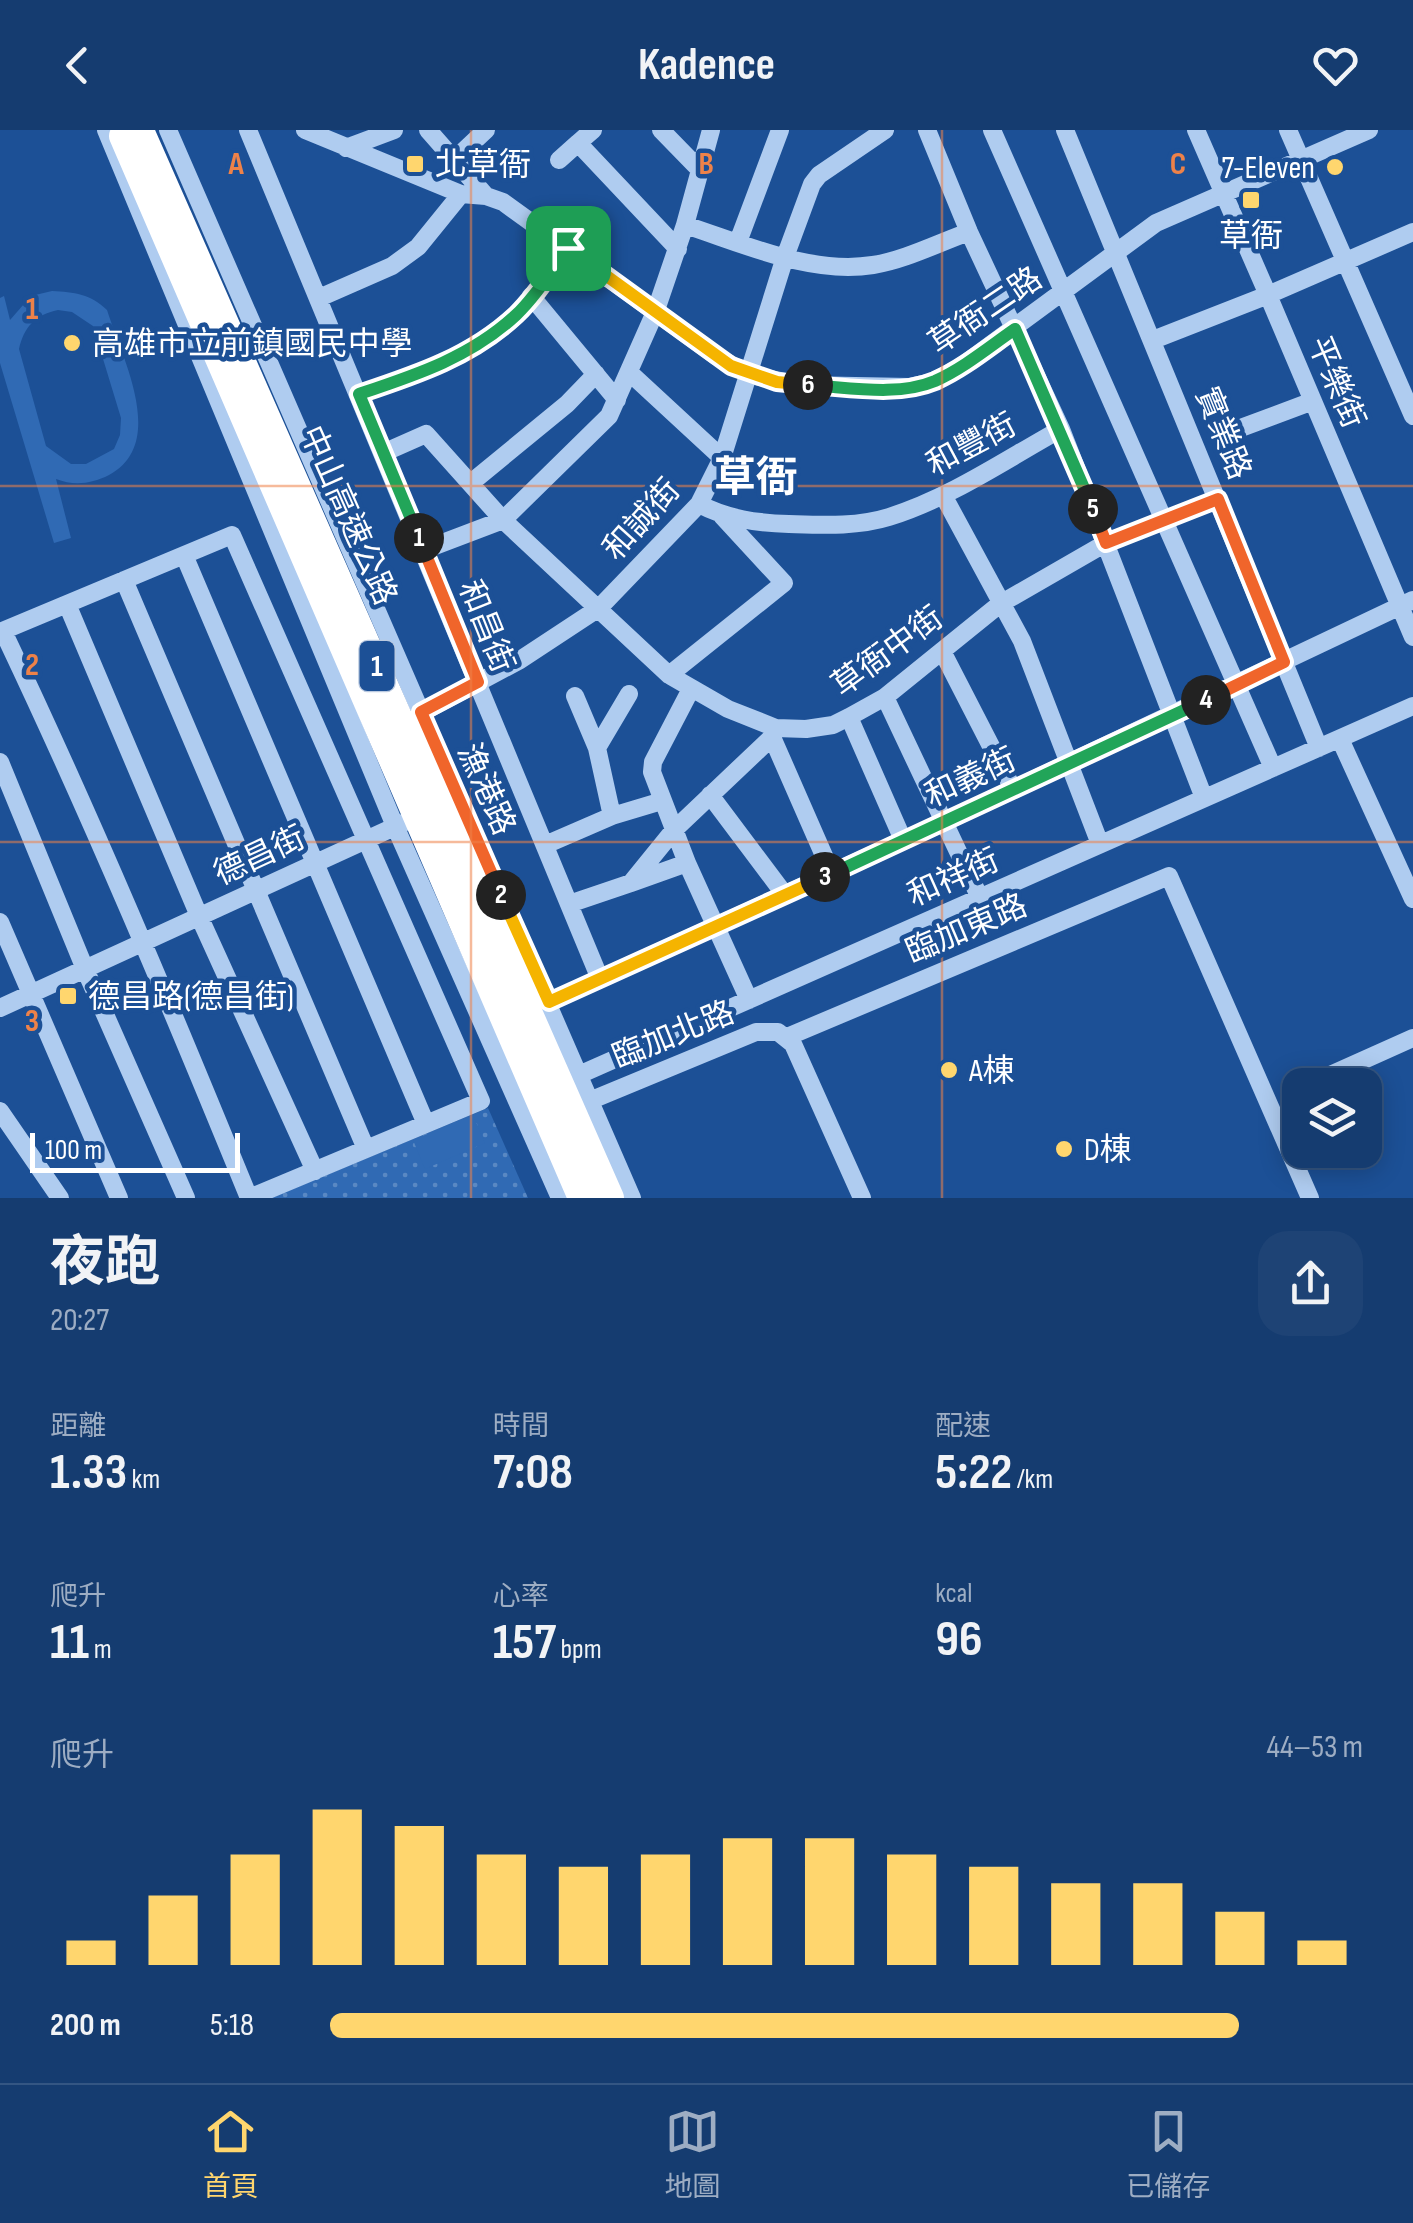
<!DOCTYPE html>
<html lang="zh-TW">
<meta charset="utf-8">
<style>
:root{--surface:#153c70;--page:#1e4375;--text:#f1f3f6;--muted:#9dadc3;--line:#345683;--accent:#ffd66e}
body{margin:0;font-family:"Sofia Sans Condensed","Noto Sans TC",sans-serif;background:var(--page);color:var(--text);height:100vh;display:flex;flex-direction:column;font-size:38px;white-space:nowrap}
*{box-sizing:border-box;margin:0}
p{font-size:32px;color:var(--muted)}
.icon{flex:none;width:55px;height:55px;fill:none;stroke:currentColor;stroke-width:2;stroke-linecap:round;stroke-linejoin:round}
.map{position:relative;height:1068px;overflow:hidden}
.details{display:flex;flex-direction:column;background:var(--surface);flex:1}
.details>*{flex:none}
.tools{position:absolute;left:1282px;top:938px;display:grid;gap:20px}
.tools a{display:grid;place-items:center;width:100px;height:100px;border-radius:20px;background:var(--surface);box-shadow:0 5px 25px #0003,0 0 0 2px var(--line);font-size:50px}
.scale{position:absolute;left:30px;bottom:25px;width:210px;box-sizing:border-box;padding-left:10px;border:5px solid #fff;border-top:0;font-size:28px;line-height:35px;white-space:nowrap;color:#fff;-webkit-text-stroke:8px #1c5096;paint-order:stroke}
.pin{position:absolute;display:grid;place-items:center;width:85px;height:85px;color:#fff;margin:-42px;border-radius:20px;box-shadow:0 5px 15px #0006}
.km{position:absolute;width:50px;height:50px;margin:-25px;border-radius:50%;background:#222;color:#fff;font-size:28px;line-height:50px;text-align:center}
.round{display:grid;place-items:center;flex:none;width:105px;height:105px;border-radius:30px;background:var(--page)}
.headline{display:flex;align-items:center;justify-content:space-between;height:170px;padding:0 50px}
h1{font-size:55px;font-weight:700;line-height:75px}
.figures{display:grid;grid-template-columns:repeat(3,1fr);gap:15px;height:170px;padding:10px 50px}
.figures div{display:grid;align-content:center}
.figures b{font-size:50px;font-weight:700}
.figures small{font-size:28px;font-weight:400}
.figures p{font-size:28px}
.chart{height:280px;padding:20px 50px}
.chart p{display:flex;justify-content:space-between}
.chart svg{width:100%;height:180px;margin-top:10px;stroke:var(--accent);stroke-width:6}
ul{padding:0 50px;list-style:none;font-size:32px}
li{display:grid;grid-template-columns:160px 120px 1fr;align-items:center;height:75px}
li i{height:25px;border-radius:12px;background:var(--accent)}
header{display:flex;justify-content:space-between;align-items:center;height:130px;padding:0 50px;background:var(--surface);font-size:45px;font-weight:700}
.tab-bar{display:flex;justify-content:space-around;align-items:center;height:140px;border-top:2px solid var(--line);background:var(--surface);font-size:28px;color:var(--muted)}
.tab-bar a{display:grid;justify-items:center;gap:5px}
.tab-bar .current{color:var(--accent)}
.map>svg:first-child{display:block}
</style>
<header><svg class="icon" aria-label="back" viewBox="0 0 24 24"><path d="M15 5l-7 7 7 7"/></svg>Kadence<svg class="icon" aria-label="heart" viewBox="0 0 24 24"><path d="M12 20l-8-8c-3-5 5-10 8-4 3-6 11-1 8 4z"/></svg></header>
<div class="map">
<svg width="1413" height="1068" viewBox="0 0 1413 1068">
<defs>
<pattern id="grass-dots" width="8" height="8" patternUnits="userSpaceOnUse" patternTransform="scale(2.5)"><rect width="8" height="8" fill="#306ab4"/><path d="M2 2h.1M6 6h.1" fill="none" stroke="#5988c3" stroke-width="1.8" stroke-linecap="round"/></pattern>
</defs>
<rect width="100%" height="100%" fill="#1c5096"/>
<path fill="url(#grass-dots)" d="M488,978L528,1068H271Z"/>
<path fill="#306ab4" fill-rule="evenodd" d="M52,161C74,162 91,164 107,180C122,228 168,313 109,345C91,354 74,356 56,349L71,408L54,413L0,233V168L4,166L10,190L31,166ZM58,180L72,182L93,196L121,288L120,305L114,319L86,334H71L46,316L19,219C24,197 35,185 58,180Z
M473,985L485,1013L425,1039L413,1010Z"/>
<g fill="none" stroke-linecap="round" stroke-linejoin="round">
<path stroke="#afccf0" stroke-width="18" d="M106,0L395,696L560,1068
M168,0L632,1068
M248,0L600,849
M305,0L461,64L486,66L503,72L716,226L750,245L801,255L909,257L932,252L959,238L1156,93L1369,0
M428,0L486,66
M593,0L578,13L678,119
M661,0L699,39
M927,0L969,102L1061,299L1204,668
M992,0L1273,638
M1065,0L1319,618
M1196,0L1268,165L1413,102
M1288,0L1413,286
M346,18L394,0
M454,30L486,0
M559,30L578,13
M685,95C744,114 811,145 873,135C905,130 938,113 969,102
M738,112L780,0
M531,166L617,270
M319,168L392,136L418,117L461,64
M1153,210L1268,165L1413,507
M630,243L722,328
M359,264C416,245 471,227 516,185C536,166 552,140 569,118
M1238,299L1313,271
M383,323L426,304L503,390L669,545L728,579L776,598L806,599L833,595L849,587L885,567L1000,474L1106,413L1218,369
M472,352L567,274L596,244
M943,365L1022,511L1100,714
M699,374C727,389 757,393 789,394C822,395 857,397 889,387C950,368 1005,330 1061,299
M424,420L503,390L609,286L656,180L685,95L711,0
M184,425L426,994
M124,450L366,1019
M67,474L199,786L315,1041
M3,501C92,688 171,877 249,1068
M0,502L232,405L481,971L249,1068
M942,521L1013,659
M669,545L784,453L722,386
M691,559L653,632L652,642L687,733L749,870
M885,567L980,768
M421,583L520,530L599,478L699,374L722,328L785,127L812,54L819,45L885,0
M849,587L903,710
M776,598L772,607L832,744
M1340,609L1413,769
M597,618L629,564
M0,632L85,839L186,1068
M710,665L785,765
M612,686L662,671
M545,715L612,686L597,618L575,566
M631,753L687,733
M569,774L631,753L674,700L772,607
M0,792L119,1068
M549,872L944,692L1413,470
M0,878L403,693
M787,907L1169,746L1310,1068
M572,948L1413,576
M1308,955L1413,908
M582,974L756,902H778L793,914L862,1068
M0,981L60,1068"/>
<path stroke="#fff" stroke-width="28" d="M142,5L610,1068
M123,6L582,1068"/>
</g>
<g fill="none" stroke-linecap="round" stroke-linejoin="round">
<defs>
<path id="split-1" d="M419,408L359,264C416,245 471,227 516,185C536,166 552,140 568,118"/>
<path id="split-2" d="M419,408L478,552L421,582L501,765"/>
<path id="split-3" d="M501,765L549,872L825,747"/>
<path id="split-4" d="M825,747L1206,570"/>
<path id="split-5" d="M1093,379L1106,413L1218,369L1284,532L1206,570"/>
<path id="split-6" d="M808,255C848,257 897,267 935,251C964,238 989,217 1015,199L1093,379"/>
<path id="split-7" d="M568,118L731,236L777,252L808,255"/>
</defs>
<use href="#split-1" stroke="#fff" stroke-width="20"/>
<use href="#split-2" stroke="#fff" stroke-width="20"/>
<use href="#split-3" stroke="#fff" stroke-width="20"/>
<use href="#split-4" stroke="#fff" stroke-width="20"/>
<use href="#split-5" stroke="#fff" stroke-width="20"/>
<use href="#split-6" stroke="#fff" stroke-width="20"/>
<use href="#split-7" stroke="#fff" stroke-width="20"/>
<use href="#split-1" stroke="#22a559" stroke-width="12"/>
<use href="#split-2" stroke="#f0652b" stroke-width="12"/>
<use href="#split-3" stroke="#f5b400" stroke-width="12"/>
<use href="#split-4" stroke="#22a559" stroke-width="12"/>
<use href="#split-5" stroke="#f0652b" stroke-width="12"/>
<use href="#split-6" stroke="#22a559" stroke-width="12"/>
<use href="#split-7" stroke="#f5b400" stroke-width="12"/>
</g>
<path fill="none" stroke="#ee8249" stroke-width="2.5" stroke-opacity="0.55" d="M471,0V1068M942,0V1068M0,356H1413M0,712H1413"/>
<g fill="#ffd66e" stroke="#1c5096" stroke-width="4">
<rect x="405" y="24" width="20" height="20" rx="5"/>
<circle cx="1335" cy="37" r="10"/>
<rect x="1241" y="60" width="20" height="20" rx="5"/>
<circle cx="72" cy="213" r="10"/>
<rect x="58" y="856" width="20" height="20" rx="5"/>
<circle cx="949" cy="940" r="10"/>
<circle cx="1064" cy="1019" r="10"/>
</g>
<g text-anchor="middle" stroke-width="9" stroke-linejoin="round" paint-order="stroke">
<rect fill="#1c5096" stroke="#bbcae0" stroke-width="2.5" x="359.5" y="511" width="35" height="50" rx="8"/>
<g font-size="30" font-weight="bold" fill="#fff">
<text x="377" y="546">1</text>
</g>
<g font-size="32" fill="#fff" stroke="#1c5096" text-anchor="start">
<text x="435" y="45">北草衙</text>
<text x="1315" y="48" text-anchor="end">7-Eleven</text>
<text x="1251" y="116" text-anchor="middle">草衙</text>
<text x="92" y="224">高雄市立前鎮國民中學</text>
<text x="88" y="877">德昌路(德昌街)</text>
<text x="969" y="951">A棟</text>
<text x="1084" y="1030">D棟</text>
</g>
<g font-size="32" fill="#fff" stroke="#1c5096">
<text transform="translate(985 180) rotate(-34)" y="11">草衙二路</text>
<text transform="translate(1337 252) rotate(67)" y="11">平樂街</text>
<text transform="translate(1224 303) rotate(68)" y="11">實業路</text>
<text transform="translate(971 314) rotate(-28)" y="11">和豐街</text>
<text transform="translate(349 385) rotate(66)" y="11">中山高速公路</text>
<text transform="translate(641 389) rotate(-48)" y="11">和誠街</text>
<text transform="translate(487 496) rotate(68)" y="11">和昌街</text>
<text transform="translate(887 521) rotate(-36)" y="11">草衙中街</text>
<text transform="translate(970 647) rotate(-25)" y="11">和義街</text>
<text transform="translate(487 659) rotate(66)" y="11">漁港路</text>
<text transform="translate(259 725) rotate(-25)" y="11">德昌街</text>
<text transform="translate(953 747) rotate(-24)" y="11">和祥街</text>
<text transform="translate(966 798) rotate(-23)" y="11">臨加東路</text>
<text transform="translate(673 904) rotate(-22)" y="11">臨加北路</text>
</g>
<g font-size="42" font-weight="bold" fill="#fff" stroke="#1c5096">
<text x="756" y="361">草衙</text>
</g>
</g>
<g font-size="32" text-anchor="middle" font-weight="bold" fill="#ee8249" stroke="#1c5096" stroke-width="9" stroke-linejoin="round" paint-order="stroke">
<text x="236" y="44">A</text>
<text x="706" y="44">B</text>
<text x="1178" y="44">C</text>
<text x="32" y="189">1</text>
<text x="32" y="545">2</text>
<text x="32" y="901">3</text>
</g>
</svg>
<div class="tools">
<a><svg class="icon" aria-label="layers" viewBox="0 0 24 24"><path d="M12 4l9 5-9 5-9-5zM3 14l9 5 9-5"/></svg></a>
</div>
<div class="scale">100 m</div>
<div class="pin" style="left:568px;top:118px;background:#1e9e55"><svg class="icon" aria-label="arrive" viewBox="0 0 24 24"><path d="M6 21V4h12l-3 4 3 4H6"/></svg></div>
<b class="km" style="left:419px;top:408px">1</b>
<b class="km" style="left:501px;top:765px">2</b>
<b class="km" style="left:825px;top:747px">3</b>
<b class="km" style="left:1206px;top:570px">4</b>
<b class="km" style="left:1093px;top:379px">5</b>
<b class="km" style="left:808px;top:255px">6</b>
</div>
<section class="details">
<div class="headline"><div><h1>夜跑</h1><p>20:27</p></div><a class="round"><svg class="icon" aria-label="share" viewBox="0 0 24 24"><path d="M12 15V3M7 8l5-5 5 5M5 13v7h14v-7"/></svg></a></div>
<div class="figures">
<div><p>距離</p><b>1.33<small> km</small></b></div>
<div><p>時間</p><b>7:08</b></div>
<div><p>配速</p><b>5:22<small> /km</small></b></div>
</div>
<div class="figures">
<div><p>爬升</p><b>11<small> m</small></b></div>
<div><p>心率</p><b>157<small> bpm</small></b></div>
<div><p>kcal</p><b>96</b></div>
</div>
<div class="chart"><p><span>爬升</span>44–53 m</p>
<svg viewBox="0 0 160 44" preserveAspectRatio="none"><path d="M5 44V38M15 44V27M25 44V17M35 44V6M45 44V10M55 44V17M65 44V20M75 44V17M85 44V13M95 44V13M105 44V17M115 44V20M125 44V24M135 44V24M145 44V31M155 44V38"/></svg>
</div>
<ul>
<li><b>200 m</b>5:18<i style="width:88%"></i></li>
</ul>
</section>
<nav class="tab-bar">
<a class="current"><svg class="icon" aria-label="home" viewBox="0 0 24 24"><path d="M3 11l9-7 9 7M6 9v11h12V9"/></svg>首頁</a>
<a><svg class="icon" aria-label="map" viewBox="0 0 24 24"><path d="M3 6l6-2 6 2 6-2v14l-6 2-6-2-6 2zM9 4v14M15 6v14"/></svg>地圖</a>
<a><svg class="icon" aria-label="saved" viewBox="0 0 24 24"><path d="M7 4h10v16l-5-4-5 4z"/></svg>已儲存</a>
</nav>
